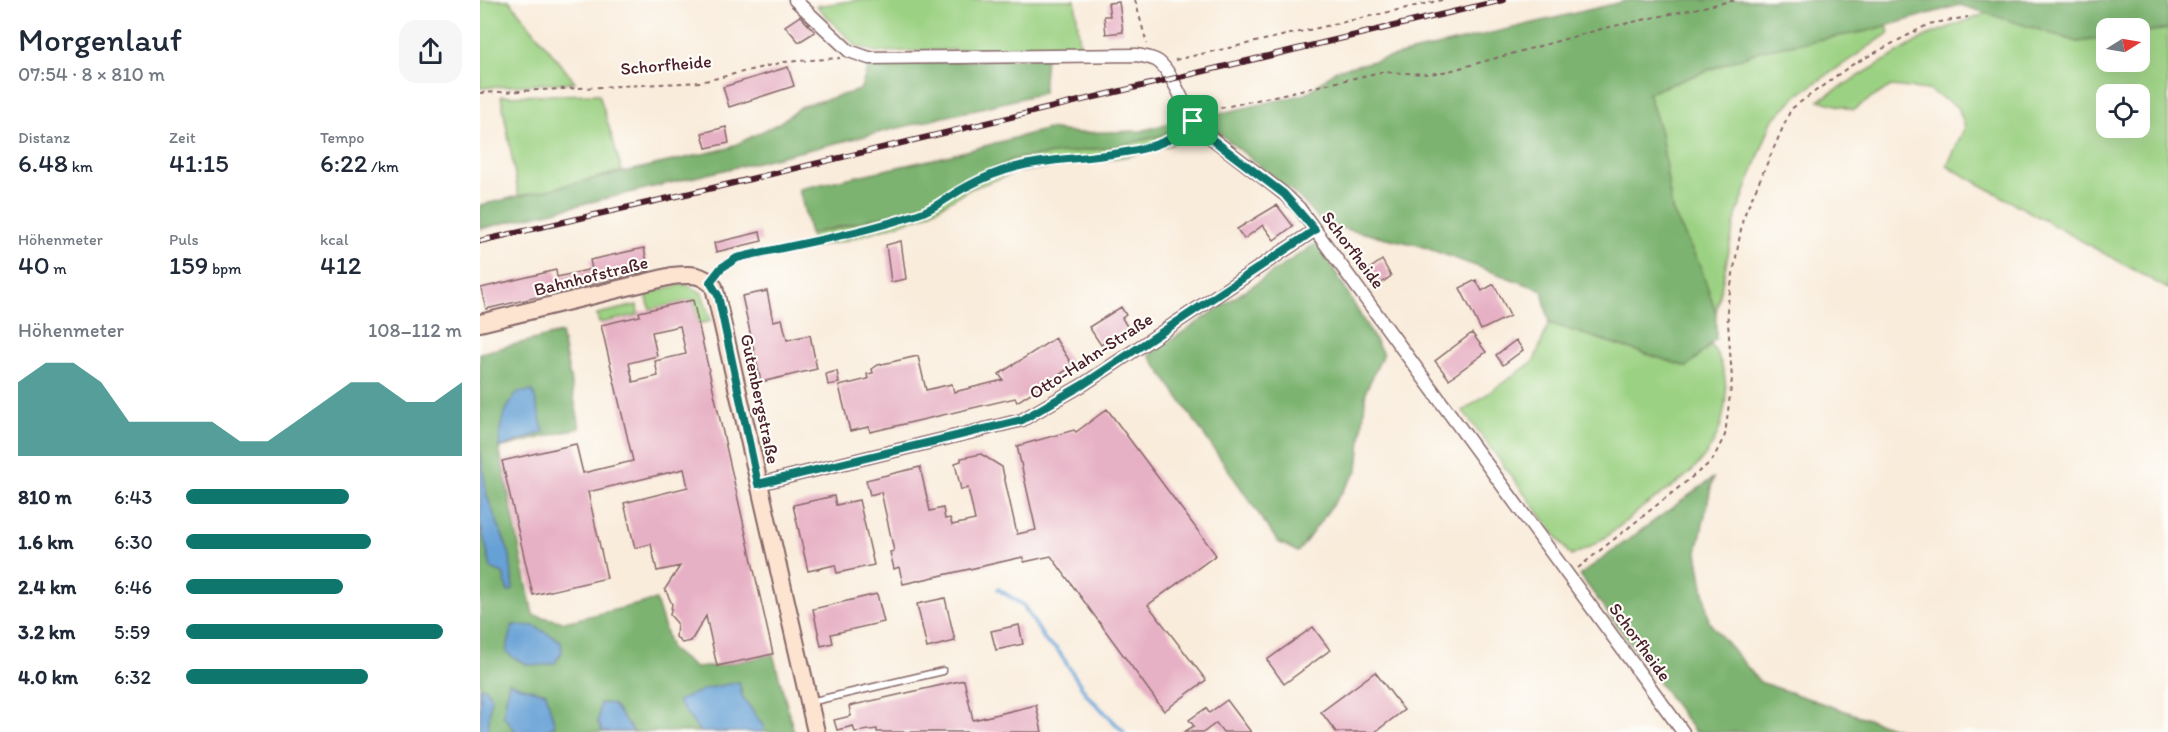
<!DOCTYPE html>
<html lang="de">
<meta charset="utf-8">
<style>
:root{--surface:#fff;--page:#f6f6f7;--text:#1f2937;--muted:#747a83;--accent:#0f766e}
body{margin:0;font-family:Itim,sans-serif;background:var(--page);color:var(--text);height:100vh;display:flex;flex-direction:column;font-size:22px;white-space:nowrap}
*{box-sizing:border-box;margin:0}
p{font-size:20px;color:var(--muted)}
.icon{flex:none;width:33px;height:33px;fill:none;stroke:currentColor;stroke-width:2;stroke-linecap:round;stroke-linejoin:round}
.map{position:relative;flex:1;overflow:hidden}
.details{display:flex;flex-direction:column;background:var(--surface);width:480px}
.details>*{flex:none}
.needle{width:39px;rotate:79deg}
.fabs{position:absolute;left:1616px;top:18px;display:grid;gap:12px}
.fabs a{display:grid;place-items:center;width:54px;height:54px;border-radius:12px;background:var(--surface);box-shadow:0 6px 24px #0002;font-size:30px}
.pin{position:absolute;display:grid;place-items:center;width:51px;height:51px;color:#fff;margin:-26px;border-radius:12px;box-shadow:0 3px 9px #0006}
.round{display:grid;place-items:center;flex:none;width:63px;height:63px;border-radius:18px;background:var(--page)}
.headline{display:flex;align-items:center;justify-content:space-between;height:102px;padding:0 18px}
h1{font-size:33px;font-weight:600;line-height:45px}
.metrics{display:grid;grid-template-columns:repeat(3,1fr);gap:9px;height:102px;padding:6px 18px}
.metrics div{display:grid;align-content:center}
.metrics b{font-size:26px;font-weight:600}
.metrics small{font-size:16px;font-weight:400}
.metrics p{font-size:16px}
.chart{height:168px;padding:12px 18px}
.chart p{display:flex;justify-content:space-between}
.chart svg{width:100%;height:108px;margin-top:6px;fill:var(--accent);opacity:.7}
ul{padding:0 18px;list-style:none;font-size:20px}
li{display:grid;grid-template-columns:96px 72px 1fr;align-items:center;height:45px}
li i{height:15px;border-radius:8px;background:var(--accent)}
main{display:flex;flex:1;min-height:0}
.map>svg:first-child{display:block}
</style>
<main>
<section class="details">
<div class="headline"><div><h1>Morgenlauf</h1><p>07:54 · 8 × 810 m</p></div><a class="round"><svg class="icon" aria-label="share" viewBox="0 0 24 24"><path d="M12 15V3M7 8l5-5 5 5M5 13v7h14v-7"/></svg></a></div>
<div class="metrics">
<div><p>Distanz</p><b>6.48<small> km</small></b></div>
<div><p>Zeit</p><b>41:15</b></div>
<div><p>Tempo</p><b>6:22<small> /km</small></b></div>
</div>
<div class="metrics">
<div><p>Höhenmeter</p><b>40<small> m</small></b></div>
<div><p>Puls</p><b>159<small> bpm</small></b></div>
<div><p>kcal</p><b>412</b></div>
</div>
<div class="chart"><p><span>Höhenmeter</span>108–112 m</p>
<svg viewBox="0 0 160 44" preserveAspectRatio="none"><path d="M0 44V14L10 6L20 6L30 14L40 30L50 30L60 30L70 30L80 38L90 38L100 30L110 22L120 14L130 14L140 22L150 22L160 14V44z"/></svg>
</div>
<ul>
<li><b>810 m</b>6:43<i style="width:59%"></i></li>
<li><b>1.6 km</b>6:30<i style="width:67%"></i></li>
<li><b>2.4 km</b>6:46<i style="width:57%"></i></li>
<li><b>3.2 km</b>5:59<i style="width:93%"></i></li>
<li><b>4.0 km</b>6:32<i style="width:66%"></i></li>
</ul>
</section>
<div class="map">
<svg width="1688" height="732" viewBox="0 0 1688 732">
<rect width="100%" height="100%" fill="#fdfcf7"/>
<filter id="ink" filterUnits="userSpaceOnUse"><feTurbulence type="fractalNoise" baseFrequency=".0167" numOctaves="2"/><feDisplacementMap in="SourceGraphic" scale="12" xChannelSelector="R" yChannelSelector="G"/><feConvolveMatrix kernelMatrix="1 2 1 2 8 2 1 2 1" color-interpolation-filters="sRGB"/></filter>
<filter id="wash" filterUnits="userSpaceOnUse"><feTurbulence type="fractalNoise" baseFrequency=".008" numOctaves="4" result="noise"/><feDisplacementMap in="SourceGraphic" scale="24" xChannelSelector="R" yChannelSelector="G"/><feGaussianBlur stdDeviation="1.35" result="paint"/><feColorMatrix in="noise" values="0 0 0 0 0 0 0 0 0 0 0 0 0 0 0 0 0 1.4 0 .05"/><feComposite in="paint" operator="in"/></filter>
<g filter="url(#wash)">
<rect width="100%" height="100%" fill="#f9ecdb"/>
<path fill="#9bd182" stroke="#727856" stroke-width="1.5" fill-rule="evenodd" d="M0,0H29L95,82L0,88Z
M377,0H595L600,47L396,52L376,46L337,6Z
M1507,13L1598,42L1626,38V62H1659V33L1688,29V289L1467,166L1485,127L1478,107L1448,90L1411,86L1373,110L1339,100L1446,36ZM1626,94H1659V128H1626Z
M1407,25L1409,33L1315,97L1292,121L1256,216L1236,313L1221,268L1192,210L1181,133L1168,93L1282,50Z
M119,94L142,171L39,198L21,96Z
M705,116L716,129L690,145L649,156L537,172L490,189L444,216L364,241L334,247L330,234L360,228L484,182L533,159L634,147L680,136L699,128L698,121Z
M205,284L222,293L231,321L218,324L213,300L170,310L166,293Z
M157,305L158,315L119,323L117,314Z
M1069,323L1207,367L1231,345C1256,378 1247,430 1221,461C1207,479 1182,493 1163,507C1140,526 1119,545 1091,556L983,411L1054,361Z"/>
<path fill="#7cb370" stroke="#63694e" stroke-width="1.5" d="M1150,0H1688V29L1659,33V28H1626V38L1598,42L1480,5L1388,31L1282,50L1168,93L1181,133L1192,210L1221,268L1236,313V339L1207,367L1069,323L1062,290L938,245L843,224L820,198L720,118L826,94L856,70Z
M566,57L563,93L0,229V205L249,148L299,123L322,106L380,90L389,66Z
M698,121L699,128L680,136L634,147L533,159L433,209L330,234L319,189L467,156L568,129L597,133L661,131Z
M838,242L903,354L886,391L878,470L818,552L798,542L669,355Z
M81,333L100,428L19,448L53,615L85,622L176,600L191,649L215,668L237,666L293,654L314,732H0V353Z
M1233,478L1217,552L1229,622L1280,682L1426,732H1215L1100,575Z"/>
<path fill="#66a1d6" stroke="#586080" stroke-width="1.5" d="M53,391L64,432L19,448C19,424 23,411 38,392Z
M0,448L7,496L30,555L33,590L28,592L23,573L11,568L0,523Z
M33,625L54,626L81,641L82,652L75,663C54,668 44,666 26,652Z
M29,682C41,689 53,689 66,693L75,726L64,732H36L23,715Z
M259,682L262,696L284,727L283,732H220L197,701L225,689Z
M0,687L5,688L11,695L8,732H0Z
M120,703L132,704L154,732H123L118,723Z"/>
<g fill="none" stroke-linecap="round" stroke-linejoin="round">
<path stroke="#66a1d6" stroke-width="4" d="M518,589L543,605L567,643L577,649L607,695L644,732"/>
</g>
<g id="blocks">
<path fill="#e7b1c5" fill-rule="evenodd" d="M639,2L643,32L626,34L624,16H630L628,3Z
M320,16L335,32L319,42L305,26Z
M308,67L314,86L249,107L243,87Z
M246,127L249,143L226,148L222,133Z
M797,205L813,226L794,240L783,225L764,239L757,229Z
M280,232L282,241L236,252L234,243Z
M421,241L426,279L411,282L406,245Z
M164,248L169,271L6,309L1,288L76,270L77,277L112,269L110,260Z
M902,260L911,276L899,285L888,270Z
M996,280L1002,291L1014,284L1030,316L1001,330L980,288Z
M287,291L293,321L302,319L307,340L330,335L337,369L281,382L262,296Z
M213,300L293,654L237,666L226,616L211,641L202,643L196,637L197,623L190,615L192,604L185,589L200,566L177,571L171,544L155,548L144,503L208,487L204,469L108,492L127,578L53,595L22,461L96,444L103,473L153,461L121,325L160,316L159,312ZM200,326L206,354L175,361L178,376L153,382L149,363L177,356L172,332Z
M641,307L646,315L642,318L648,328L621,345L609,327Z
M992,333L1006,352L969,379L955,361Z
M575,338L593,366L537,402L535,398L390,432L389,427L370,431L359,386L388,379L387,374L393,373L392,369L398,365L438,356L446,390L472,384L474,392L523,380L519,374Z
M1036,340L1043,350L1023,365L1016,355Z
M357,371L359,383L348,385L346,374Z
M627,409L736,555L668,605L726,680L684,711L571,556L544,562L543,557L423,584L419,567L414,569L410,552L414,551L401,492L390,495L386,480L440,467L450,511L463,508L465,519L470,518L472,525L495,520L488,488L481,490L475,463L481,461V458L501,454L522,467L537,534L556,530L537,446L594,430L596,432Z
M354,496L356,505L379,500L394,565L357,573L355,565L328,571L313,505Z
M397,594L404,622L351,634L353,643L341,646L333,609Z
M465,598L475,641L447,648L437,604Z
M539,625L543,644L516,650L511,631Z
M833,627L850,650L804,684L787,660Z
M895,672L924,710L895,732H856L841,712Z
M484,680L493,720L556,705L562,732H397V729L375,732L373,726L357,730L354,720L371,716L369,706Z
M747,700L771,732H743L736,723L724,732H704L714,726L709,720L726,708L729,713Z"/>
</g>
</g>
<g filter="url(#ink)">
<use href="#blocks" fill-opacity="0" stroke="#876769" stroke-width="1.5"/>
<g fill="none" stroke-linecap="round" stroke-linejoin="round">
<defs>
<path id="lane" d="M230,282L241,268L257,258L371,233L427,217
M330,702L463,671"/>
<path id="street" d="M315,0L369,51L389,58L657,55C664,57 672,57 679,62C694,74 705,112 721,130L804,194L819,208L1203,732
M278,484L542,420L604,384L835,230"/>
<path id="secondary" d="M0,323L192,276C210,274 222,273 234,287L336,732"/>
</defs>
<use href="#lane" stroke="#876769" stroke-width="9"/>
<use href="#street" stroke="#876769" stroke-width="15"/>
<use href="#secondary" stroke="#876769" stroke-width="20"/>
<path stroke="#876769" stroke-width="2" stroke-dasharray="4.5 4.5" stroke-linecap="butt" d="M655,0L667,44
M695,60L962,0
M0,93L221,82L304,62L360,58
M723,112L901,72L949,74L969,71L1125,28L1256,0
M436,215L487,186L537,167L646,152L690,139L707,129
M1098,568L1232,461L1245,435L1252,379L1247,308L1263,218L1311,109L1370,66L1449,24L1488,17"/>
<use href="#lane" stroke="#fff" stroke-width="6"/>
<use href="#street" stroke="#fff" stroke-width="12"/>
<use href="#secondary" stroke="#fde4d1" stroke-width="16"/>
<defs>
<path id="rail" d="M0,241L237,187L1023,0"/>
</defs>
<use href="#rail" stroke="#4a1f2b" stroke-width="6"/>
<use href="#rail" stroke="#fdfcf7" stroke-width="4" stroke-dasharray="11" stroke-linecap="butt"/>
</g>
</g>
<g fill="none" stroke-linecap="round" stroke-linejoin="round" filter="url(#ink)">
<defs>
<path id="route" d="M713,121L729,137L804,194L835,230L604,384L542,420L278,484L238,295L230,282L241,268L257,258C317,244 379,234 438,214C455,209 470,195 486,187C501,179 520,171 536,167C585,153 680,163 713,121Z"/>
</defs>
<use href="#route" stroke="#fff" stroke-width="12"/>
<use href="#route" stroke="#0f766e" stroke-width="8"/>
</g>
<g text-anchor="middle" stroke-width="4.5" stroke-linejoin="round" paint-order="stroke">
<g font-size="18" fill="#4a1f2b" stroke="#fdfcf7">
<text transform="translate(186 65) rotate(-5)" y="6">Schorfheide</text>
<text transform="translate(873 250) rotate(53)" y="6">Schorfheide</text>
<text transform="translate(111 276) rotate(-14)" y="6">Bahnhofstraße</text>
<text transform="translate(611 356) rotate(-33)" y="6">Otto-Hahn-Straße</text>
<text transform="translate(280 399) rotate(78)" y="6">Gutenbergstraße</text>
<text transform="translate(1160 642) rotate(54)" y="6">Schorfheide</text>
</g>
</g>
</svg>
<div class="fabs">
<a><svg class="needle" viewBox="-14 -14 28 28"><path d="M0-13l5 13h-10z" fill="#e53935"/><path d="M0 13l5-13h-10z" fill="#747a83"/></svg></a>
<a><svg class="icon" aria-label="locate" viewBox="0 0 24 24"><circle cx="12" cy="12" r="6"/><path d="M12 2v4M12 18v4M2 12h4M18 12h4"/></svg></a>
</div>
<div class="pin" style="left:713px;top:121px;background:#1e9e55"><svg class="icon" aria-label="arrive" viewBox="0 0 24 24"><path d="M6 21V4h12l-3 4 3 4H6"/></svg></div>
</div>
</main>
